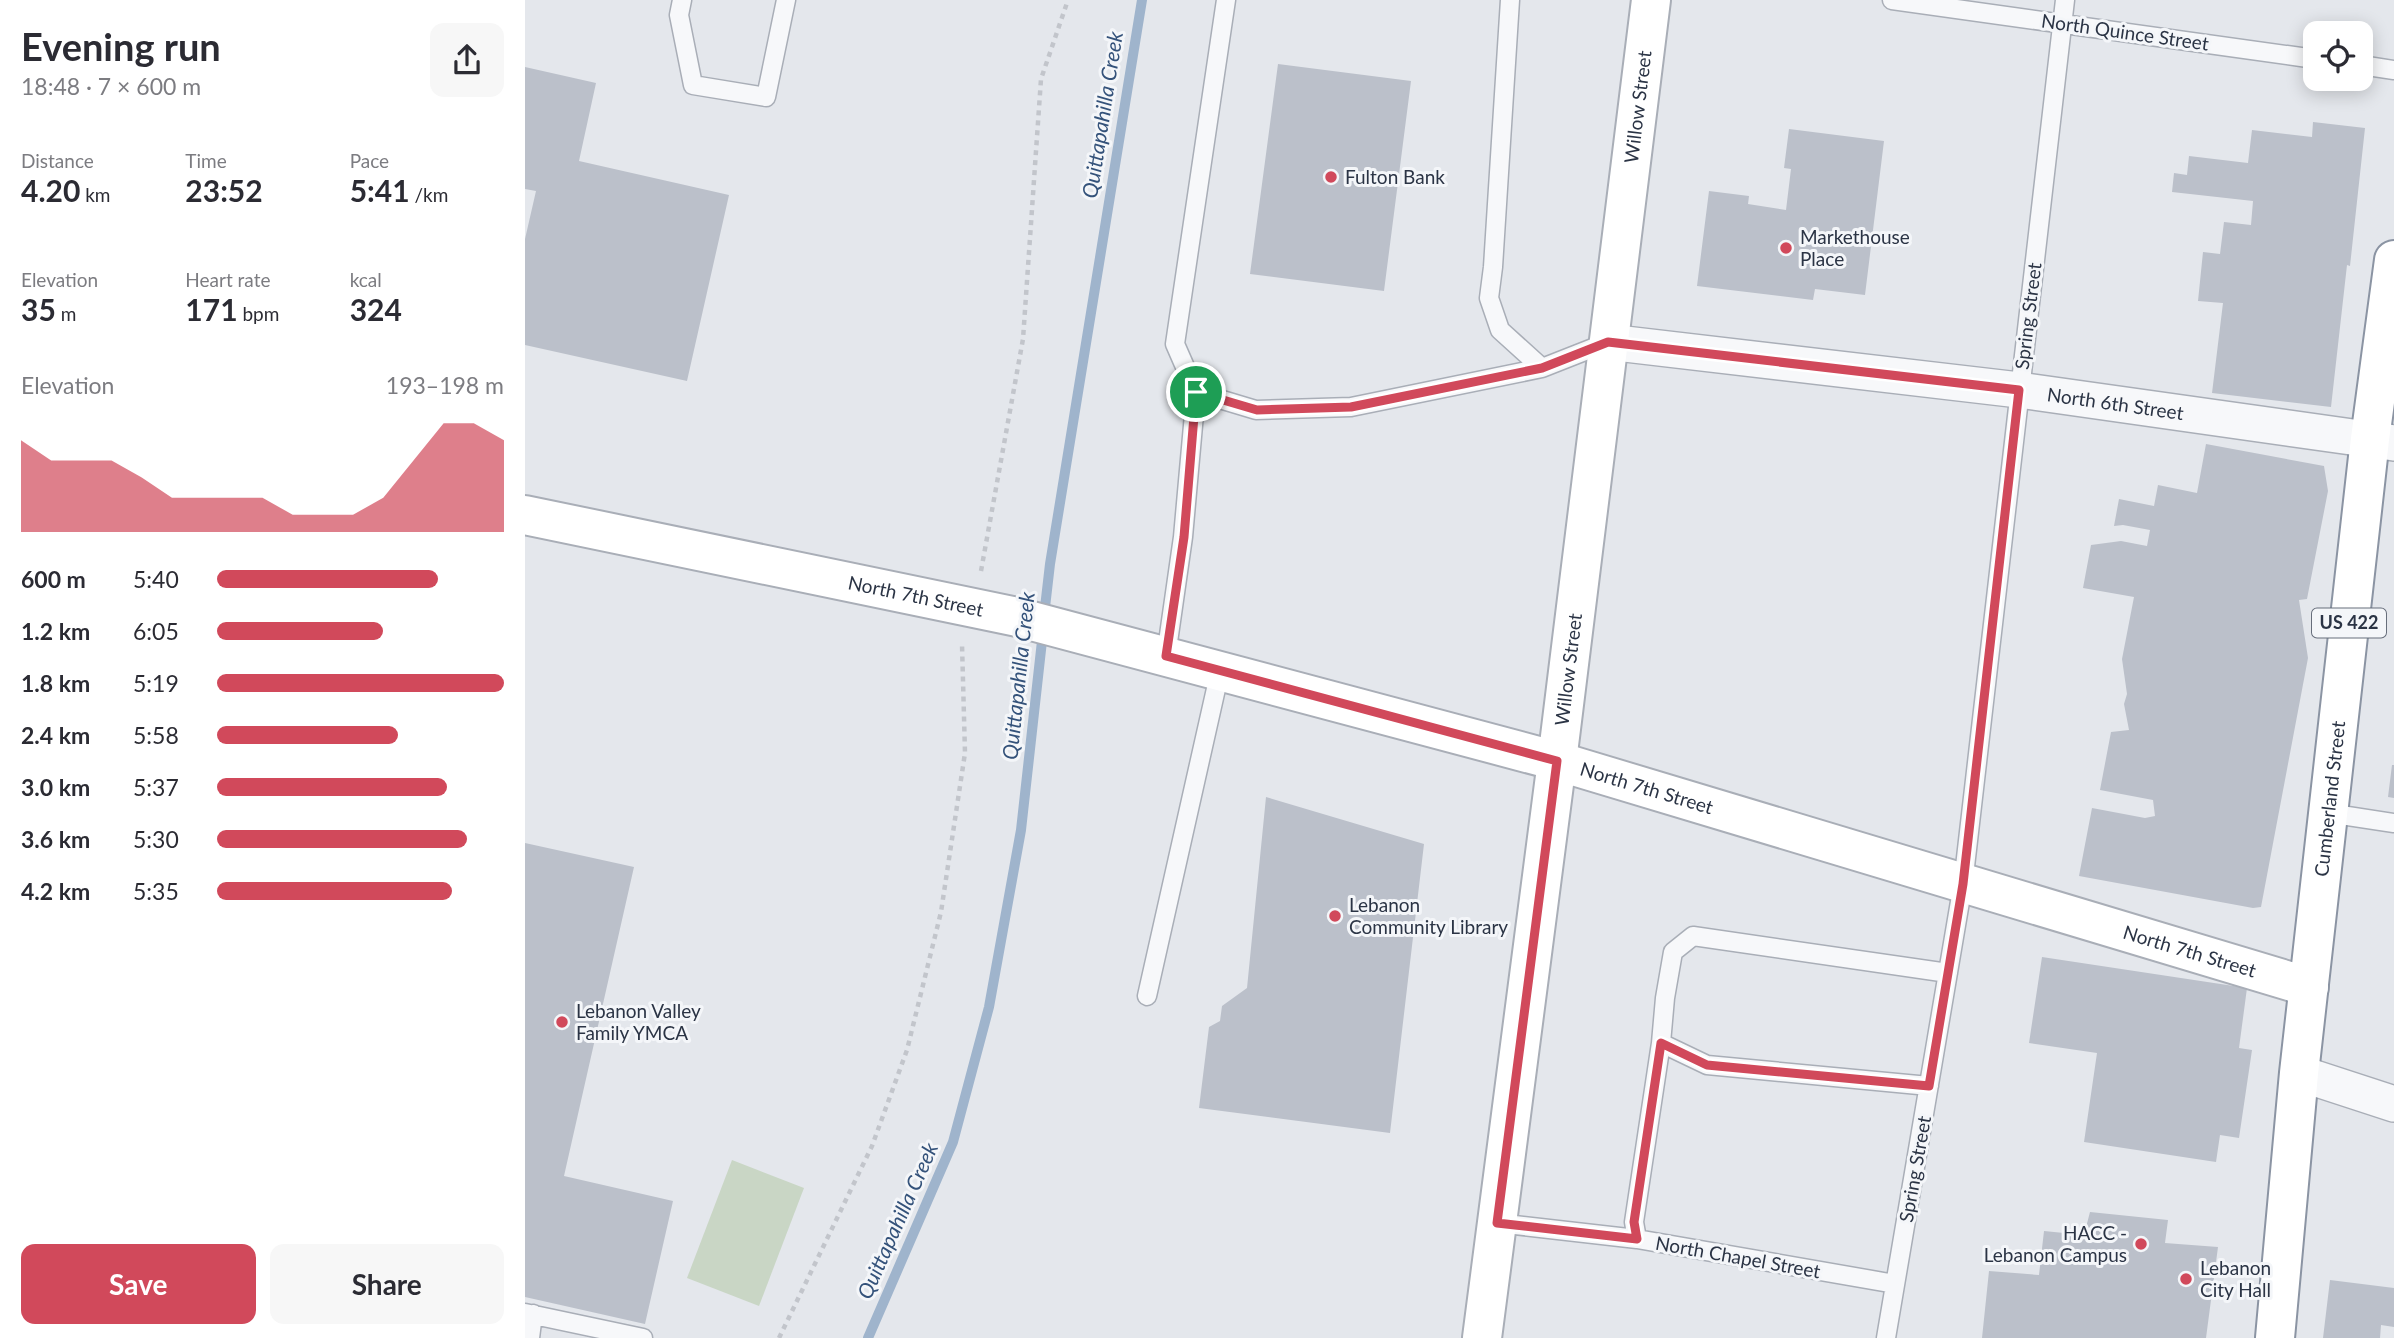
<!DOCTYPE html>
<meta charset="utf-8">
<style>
:root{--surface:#fff;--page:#f7f7f7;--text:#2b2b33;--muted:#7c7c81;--accent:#d1495b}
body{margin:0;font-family:Lato,sans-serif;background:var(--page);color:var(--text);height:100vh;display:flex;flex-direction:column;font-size:26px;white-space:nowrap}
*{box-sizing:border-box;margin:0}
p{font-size:23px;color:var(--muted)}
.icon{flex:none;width:38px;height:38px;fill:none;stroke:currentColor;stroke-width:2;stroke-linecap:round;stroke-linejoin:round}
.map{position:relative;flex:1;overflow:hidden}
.drawer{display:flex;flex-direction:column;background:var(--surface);width:525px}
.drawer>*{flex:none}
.controls{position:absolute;left:1778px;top:21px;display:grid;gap:14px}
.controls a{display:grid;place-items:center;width:70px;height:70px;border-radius:14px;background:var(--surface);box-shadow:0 4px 18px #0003;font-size:35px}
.pin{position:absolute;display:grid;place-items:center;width:60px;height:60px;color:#fff;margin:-30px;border:4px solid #fff;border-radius:50%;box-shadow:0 2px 7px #0007}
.round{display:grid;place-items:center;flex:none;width:74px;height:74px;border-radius:14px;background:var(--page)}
.overview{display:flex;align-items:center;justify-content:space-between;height:119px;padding:0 21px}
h1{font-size:38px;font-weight:700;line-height:52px}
.stats{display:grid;grid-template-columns:repeat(3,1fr);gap:10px;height:119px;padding:7px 21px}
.stats div{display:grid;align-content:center}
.stats b{font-size:30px;font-weight:700}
.stats small{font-size:19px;font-weight:400}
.stats p{font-size:19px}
.chart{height:196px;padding:14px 21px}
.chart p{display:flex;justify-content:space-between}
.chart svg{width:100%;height:126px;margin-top:7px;fill:var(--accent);opacity:.7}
.button{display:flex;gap:14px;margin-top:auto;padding:14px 21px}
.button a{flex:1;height:80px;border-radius:14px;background:var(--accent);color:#fff;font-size:28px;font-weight:700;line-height:80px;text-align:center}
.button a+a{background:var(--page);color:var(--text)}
ul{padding:0 21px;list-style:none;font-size:23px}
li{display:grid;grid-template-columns:112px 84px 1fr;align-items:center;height:52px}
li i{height:18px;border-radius:9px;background:var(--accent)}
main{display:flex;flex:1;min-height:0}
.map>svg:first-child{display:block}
</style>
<main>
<section class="drawer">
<div class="overview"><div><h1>Evening run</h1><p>18:48 · 7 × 600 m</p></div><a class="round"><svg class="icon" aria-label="share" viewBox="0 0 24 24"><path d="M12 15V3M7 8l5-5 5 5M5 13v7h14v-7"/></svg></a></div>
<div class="stats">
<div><p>Distance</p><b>4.20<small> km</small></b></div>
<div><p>Time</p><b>23:52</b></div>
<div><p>Pace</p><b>5:41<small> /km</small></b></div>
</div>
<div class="stats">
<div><p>Elevation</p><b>35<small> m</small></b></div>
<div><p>Heart rate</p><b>171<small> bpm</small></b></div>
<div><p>kcal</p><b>324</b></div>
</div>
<div class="chart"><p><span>Elevation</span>193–198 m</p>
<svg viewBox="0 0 160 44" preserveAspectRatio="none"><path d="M0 44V12L10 19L20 19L30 19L40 25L50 32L60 32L70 32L80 32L90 38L100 38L110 38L120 32L130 19L140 6L150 6L160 12V44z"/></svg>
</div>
<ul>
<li><b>600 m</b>5:40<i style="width:77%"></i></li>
<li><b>1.2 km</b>6:05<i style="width:58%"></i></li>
<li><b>1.8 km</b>5:19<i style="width:100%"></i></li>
<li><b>2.4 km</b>5:58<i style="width:63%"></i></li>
<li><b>3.0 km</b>5:37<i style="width:80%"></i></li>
<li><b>3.6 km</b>5:30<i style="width:87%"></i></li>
<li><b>4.2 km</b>5:35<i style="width:82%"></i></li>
</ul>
<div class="button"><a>Save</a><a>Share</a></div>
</section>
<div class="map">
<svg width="1869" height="1338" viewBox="0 0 1869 1338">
<rect width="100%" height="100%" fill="#e4e7ec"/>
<path fill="#c9d6c5" d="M207,1160L279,1188L234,1306L162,1278Z"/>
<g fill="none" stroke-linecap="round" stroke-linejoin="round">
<path stroke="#9fb4cc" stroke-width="10" d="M519,616L525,564L617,0
M343,1338L428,1142L464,1007L496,830L518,632"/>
</g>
<path fill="#bbc0ca" d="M753,64L886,81L859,291L725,274Z
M0,67L71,83L54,161L204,195L162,381L0,345V239L11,191L0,189Z
M1788,122L1840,128L1825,266L1822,265L1806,407L1687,393L1698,303L1673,301L1678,252L1695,254L1699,222L1726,225L1728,201L1647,192L1649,173L1662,175L1664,156L1723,163L1727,130L1787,137Z
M1264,129L1359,141L1340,295L1290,289L1288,300L1172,286L1184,191L1224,196L1223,204L1261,210L1266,169L1259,168Z
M1681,444L1799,466L1803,491L1782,599L1774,600L1783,658L1736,907L1728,908L1554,876L1567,808L1620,818L1630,816L1628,800L1575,790L1586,732L1604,730L1599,704L1602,694L1597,659L1609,597L1558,588L1566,545L1596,541L1622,546L1625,530L1598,525L1589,526L1594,499L1629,506L1633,485L1672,493Z
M1867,765H1869V798L1863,797Z
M741,797L899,844L865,1133L674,1108L684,1027L695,1021L697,1006L722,988Z
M0,843L109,867L39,1176L148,1201L120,1324L0,1297Z
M1517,957L1722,988L1714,1048L1727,1050L1714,1138L1695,1135L1691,1162L1559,1142L1572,1053L1504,1043Z
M1565,1212L1643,1220L1640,1243L1693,1247L1681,1338H1457L1464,1271L1514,1275L1519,1231L1559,1235Z
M1805,1280L1869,1288V1327L1856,1325L1855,1338H1798Z"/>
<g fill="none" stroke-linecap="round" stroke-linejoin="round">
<defs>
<path id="lane" d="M157,0L154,15L168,85L241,97L261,0
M701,0L650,344L671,392L731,410L826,407L1017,368L1083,342
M985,0L968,267L964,298L975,330L1017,368
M1367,0L1790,59
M1836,65L1869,70
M641,656L658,537L671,392
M1803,813L1869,823
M622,996L695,671
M1404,1086L1182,1065L1136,1043L1140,998L1148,952L1168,936L1423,973
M972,1223L1112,1239L1370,1284
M1112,1239L1109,1222L1136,1043
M0,1313L118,1338
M5,1338L8,1314
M1361,1338L1438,884L1540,0"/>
<g id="street">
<path id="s1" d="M1083,342L1494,390L1869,443"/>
<path d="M1774,1073L1869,1104"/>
</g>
<g id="secondary">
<path id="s2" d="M0,515L492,617L1032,761L1784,987"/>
<path id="s3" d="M957,1338L1032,761L1126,0"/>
</g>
<g id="highway">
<path id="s4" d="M1750,1338L1774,1073L1845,439L1869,260"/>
</g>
</defs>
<use href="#lane" stroke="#a9aeb7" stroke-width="21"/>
<use href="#street" stroke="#a9aeb7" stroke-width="38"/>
<use href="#secondary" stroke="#a9aeb7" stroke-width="42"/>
<use href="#highway" stroke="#8b94a3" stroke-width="42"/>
<path stroke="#c2c5cb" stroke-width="4.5" stroke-dasharray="5 5" stroke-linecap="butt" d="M456,571L498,339L516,79L543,0
M254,1338L347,1146L382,1050L416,912L440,753L437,644"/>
<use href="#lane" stroke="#f7f8fa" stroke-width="18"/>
<use href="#street" stroke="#f7f8fa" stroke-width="35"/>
<use href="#secondary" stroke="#fff" stroke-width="38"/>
<use href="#highway" stroke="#fff" stroke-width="38"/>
</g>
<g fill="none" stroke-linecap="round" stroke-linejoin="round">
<defs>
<path id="route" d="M1083,342L1494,390L1438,884L1404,1086L1182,1065L1136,1043L1109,1222L1112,1239L972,1223L1032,761L641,656L659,537L671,392L732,410L826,407L1017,368Z"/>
</defs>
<use href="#route" stroke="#fff" stroke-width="14"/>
<use href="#route" stroke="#d1495b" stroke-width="9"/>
</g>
<g fill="#d1495b" stroke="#f4f6f9" stroke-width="2.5">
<circle cx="806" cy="177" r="7"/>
<circle cx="1261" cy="248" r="7"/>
<circle cx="810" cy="916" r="7"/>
<circle cx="37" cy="1022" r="7"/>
<circle cx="1616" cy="1244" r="7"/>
<circle cx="1661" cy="1279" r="7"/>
</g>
<g text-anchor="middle" stroke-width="6" stroke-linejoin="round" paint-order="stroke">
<rect fill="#f4f6f9" stroke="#676e7b" stroke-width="2" x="1787" y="608.5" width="74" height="29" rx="5"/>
<g font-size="18" font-weight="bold" fill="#2b3445">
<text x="1824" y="629">US 422</text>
</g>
<g font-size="19" fill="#2b3445" stroke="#f4f6f9">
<text transform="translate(1600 32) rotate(8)" y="7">North Quince Street</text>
<text dy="7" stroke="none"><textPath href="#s3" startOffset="1241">Willow Street</textPath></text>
<text transform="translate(1503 316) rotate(-83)" y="7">Spring Street</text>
<text dy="7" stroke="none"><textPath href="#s1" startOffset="511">North 6th Street</textPath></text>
<text dy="7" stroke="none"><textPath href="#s2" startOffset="399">North 7th Street</textPath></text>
<text dy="7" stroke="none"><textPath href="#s3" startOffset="674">Willow Street</textPath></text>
<text dy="7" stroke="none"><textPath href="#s2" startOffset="1155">North 7th Street</textPath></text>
<text dy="7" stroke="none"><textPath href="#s4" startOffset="542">Cumberland Street</textPath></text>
<text dy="7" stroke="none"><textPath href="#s2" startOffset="1722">North 7th Street</textPath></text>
<text transform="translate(1390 1169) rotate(-80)" y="7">Spring Street</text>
<text transform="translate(1213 1257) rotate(10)" y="7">North Chapel Street</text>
</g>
<g font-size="19" fill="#2b3445" stroke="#f4f6f9" text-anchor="start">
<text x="820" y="184">Fulton Bank</text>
<text x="1275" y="244">Markethouse<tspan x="1275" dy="22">Place</tspan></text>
<text x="824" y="912">Lebanon<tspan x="824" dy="22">Community Library</tspan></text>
<text x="51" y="1018">Lebanon Valley<tspan x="51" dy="22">Family YMCA</tspan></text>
<text x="1602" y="1240" text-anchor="end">HACC -<tspan x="1602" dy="22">Lebanon Campus</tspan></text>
<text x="1675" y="1275">Lebanon<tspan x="1675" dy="22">City Hall</tspan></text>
</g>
<g font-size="21" font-style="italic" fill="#34527a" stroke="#f4f6f9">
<text transform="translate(578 115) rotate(-81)" y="7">Quittapahilla Creek</text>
<text transform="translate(494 676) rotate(-84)" y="7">Quittapahilla Creek</text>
<text transform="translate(373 1221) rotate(-66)" y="7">Quittapahilla Creek</text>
</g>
</g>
</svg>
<div class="controls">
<a><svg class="icon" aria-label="locate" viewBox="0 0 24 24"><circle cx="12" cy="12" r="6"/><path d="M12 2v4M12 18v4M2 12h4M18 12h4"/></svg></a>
</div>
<div class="pin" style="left:671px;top:392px;background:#1e9e55"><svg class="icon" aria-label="arrive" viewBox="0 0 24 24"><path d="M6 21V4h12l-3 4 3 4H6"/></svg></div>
</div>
</main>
